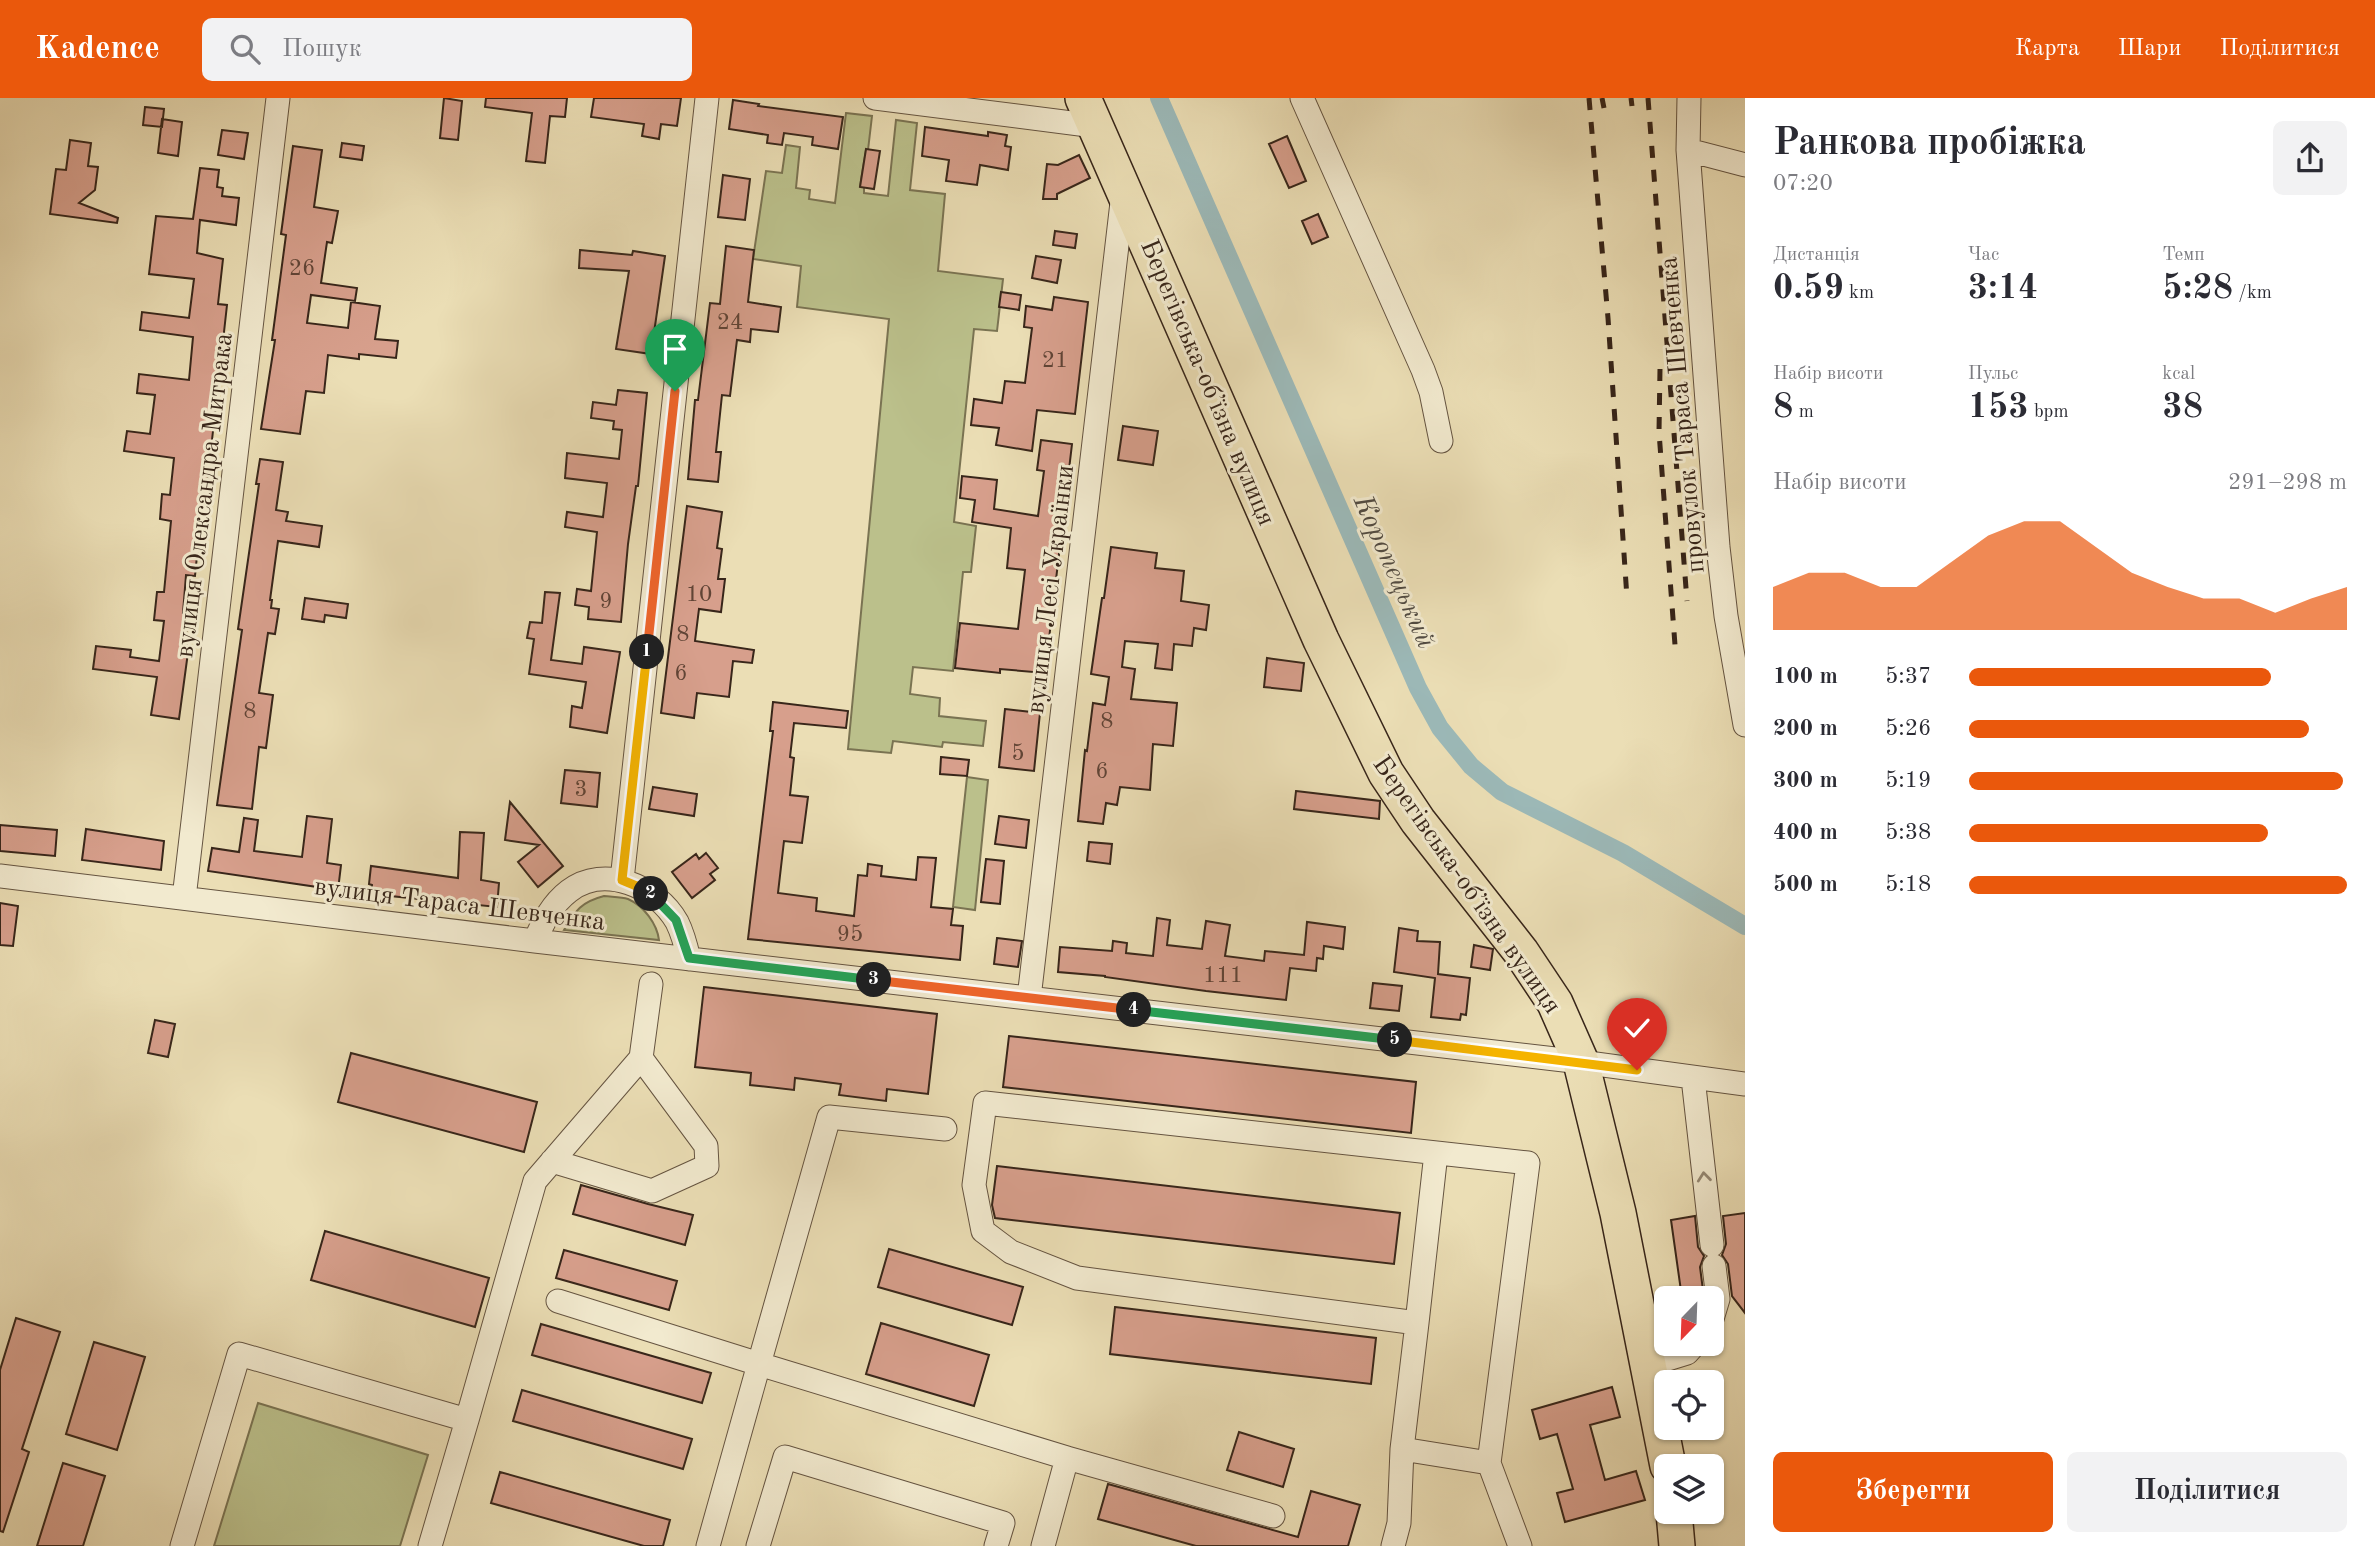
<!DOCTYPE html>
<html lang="uk">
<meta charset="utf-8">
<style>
:root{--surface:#fff;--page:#f2f2f3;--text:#2b2b33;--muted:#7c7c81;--accent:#ea580c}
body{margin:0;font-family:"Old Standard TT",serif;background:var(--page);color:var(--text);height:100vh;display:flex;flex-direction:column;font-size:26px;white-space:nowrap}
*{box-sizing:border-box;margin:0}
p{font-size:23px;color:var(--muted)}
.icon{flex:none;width:38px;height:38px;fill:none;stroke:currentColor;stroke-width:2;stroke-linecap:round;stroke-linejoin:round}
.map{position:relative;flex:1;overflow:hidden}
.sheet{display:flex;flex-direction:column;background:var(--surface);width:630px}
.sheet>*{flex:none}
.needle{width:46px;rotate:203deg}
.buttons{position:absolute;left:1654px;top:1188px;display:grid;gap:14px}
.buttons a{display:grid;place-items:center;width:70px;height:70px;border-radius:10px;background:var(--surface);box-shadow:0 2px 5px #0004;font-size:35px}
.pin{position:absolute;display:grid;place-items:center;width:60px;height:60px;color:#fff;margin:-72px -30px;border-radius:50% 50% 50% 0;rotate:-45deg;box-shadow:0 0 7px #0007}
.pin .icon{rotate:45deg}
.km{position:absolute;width:35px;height:35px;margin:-18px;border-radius:50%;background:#222;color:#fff;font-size:19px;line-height:35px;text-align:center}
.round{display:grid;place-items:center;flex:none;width:74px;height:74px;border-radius:10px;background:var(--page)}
.overview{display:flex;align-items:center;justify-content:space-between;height:119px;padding:0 28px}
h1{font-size:38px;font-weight:800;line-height:52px}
.stats{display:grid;grid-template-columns:repeat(3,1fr);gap:10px;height:119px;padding:7px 28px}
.stats div{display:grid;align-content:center}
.stats b{font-size:35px;font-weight:800}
.stats small{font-size:19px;font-weight:400}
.stats p{font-size:19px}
.chart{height:196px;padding:14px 28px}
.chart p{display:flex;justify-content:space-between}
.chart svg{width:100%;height:126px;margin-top:7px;fill:var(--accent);opacity:.7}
.action{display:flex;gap:14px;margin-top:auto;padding:14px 28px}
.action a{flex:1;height:80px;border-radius:10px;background:var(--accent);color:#fff;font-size:28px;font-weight:800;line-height:80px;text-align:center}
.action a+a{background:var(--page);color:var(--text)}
ul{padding:0 28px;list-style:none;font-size:23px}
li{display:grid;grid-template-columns:112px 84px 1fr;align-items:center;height:52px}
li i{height:18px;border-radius:9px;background:var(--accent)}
header{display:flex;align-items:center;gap:42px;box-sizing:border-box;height:98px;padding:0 35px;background:var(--accent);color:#fff}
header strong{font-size:33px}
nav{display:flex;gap:38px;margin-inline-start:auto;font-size:24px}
.search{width:490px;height:63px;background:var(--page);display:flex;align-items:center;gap:18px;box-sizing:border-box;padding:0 24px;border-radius:10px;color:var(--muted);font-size:26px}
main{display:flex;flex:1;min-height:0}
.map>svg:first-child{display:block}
</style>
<header>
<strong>Kadence</strong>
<div class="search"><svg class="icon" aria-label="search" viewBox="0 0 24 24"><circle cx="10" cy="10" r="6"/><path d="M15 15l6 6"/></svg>Пошук</div>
<nav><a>Карта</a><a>Шари</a><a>Поділитися</a></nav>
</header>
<main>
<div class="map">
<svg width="1745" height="1448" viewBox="0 0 1745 1448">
<rect width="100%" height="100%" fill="#ebdeb5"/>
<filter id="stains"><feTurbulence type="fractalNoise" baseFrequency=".00286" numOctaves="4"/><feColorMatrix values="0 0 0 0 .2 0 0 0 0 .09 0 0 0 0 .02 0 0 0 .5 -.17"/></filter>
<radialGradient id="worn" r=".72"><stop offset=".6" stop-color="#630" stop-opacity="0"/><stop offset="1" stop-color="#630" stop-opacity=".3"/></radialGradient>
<path fill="#bbc08b" stroke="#7a7352" stroke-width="2" d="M846,15L872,18L868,52H866L860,88L864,89V95L888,98L896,22L917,25L910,92L945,96L938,173L1003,181L997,233L974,231L954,424L976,428L971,474H963L953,573L913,569L910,596L940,600L939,618L986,623L983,648L943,644L942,649L893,643L891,655L848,651L889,221L797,209L801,168L753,161L766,73L782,75L786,47L800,49L796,90L810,92L809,101L835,105Z
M967,679L988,682L975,812L953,809Z
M604,798C612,799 621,799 628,801C644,808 657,826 659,842L564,832C576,812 581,804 604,798Z
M258,1305L428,1357L400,1448H214Z"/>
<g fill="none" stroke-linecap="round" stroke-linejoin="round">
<path stroke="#9cb9b8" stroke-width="18" d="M1159,0L1418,590L1440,630L1471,668L1502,694L1623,755L1745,828"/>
</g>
<path fill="#d79f8c" stroke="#38261a" stroke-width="2" d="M444,0L462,3L458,42L440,40Z
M486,0H567L565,19L550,18L545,65L526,63L532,15L485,9Z
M594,0H681L677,28L661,26L659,41L642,38L644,26L591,19Z
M733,2L759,6L758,8L843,19L838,51L812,47L813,39L784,35L782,47L767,45L768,37L729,31Z
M145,9L164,11L162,29L143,27Z
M162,21L182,24L178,58L158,55Z
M925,29L988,38V34L1007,37L1005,48L1011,49L1008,72L980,67L977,87L946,83L949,62L922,58Z
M222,32L248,35L244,61L218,57Z
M1287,38L1306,83L1289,90L1269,46Z
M70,42L91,45L88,68L98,69L95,92L79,105L118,120L117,125L50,116L56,71L66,72Z
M342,45L364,48L362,62L340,59Z
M293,48L322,52L314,109L338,113L332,145L327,144L321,185L357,190L355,203L311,197L307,225L348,230L351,204L380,208L375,241L398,243L396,260L359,256V261L328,257L324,295L306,293L300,336L261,331L275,242H272L286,137L281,136Z
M866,51L880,53L874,91L860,89Z
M1079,57L1090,80L1057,96V101H1043L1047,66L1058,67Z
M200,70L219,72L217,89L223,90L222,98L239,100L236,127L200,122L197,155L223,161L218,206L227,207L207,387H204L195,478L186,477L183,515H188L185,547H189L179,621L151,617L157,579L93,571L96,548L131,552L130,559L159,563L164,523L154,522L157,494H164L171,423L160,421L162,396L170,397L174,360L124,353L127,333L150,336L155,297L137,295L139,276L189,282L193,239L140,232L142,214L189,220L194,181L149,176L156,118L193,121Z
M723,77L750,81L745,122L718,119Z
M1318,116L1328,139L1312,146L1302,123Z
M1055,133L1077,136L1075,150L1053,147Z
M726,148L754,152L748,204L781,209L778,234L751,231L750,244L737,242L730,298L722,297L716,354H721L718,384L688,381L695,302H698L710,205L720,206Z
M580,152L632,157L633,153L665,158L651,256L616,251L629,173L579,170Z
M1036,158L1061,162L1057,185L1032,180Z
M1001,194L1021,197L1019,212L999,209Z
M1054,199L1088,204L1075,316L1037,312L1032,353L996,347L999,330L971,327L974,301L1002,305L1005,283L1025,285L1032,230L1024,229L1026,208L1052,212Z
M618,292L647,295L638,388H636L628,446L621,524L588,521L589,509L575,507L577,491L591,493L597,434L565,429L567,414L603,419L607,385L565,380L567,355L619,361L622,332L613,331L614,323L591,320L593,304L616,307Z
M1123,328L1158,333L1153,367L1118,362Z
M1041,342L1072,346L1045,575L1000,571V575L955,570L960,525L1018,531L1025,472L1007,470L1011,430L972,424L975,402L960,400L962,378L997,382L994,411L1038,418L1044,373L1037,372Z
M260,361L283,364L276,412L288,414L286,423L322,428L319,449L278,443L270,502H272L271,510L279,511L275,536L268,535L259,595L273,597L266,650L259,649L252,711L217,707L242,532L238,531L259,386H256Z
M687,408L722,414L717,450L722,451L718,481H725L721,514L699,511L695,543L754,552L752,565L733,563L729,599L697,595L694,620L661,615Z
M1111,449L1157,455L1155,470L1184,473L1181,503L1209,507L1206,532L1194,530L1192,548L1174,546L1172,572L1155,570L1158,546L1125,543L1122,569L1135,571L1131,601L1177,605L1173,648L1153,646L1150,692L1120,689L1117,707L1106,705L1103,726L1078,723L1085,652L1087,653L1093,605L1105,607L1109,579L1091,576L1102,500H1104Z
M545,494L560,495L551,562L582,566L584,549L620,554L607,635L570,629L572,608L582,610L586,584L529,576L534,541L527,540L530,524L542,525Z
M305,500L348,506L346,520L325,517L324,524L302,521Z
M1267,560L1304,565L1301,593L1264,589Z
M773,604L848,613L846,630L794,625L790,659L794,660L790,697L808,699L802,745L784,743L778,795L817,800L816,813L854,818L858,777L867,778L868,766L882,768L881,778L916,782L918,759L936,760L931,809L953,811L951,827L963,828L960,862L748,841L773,633H770Z
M1005,611L1040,615L1034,673L999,669Z
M941,659L969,662L967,678L940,676Z
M565,672L600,675L597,709L561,705Z
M653,689L697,696L694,718L649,711Z
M1296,693L1380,703L1379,721L1294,711Z
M510,704L563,768L538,789L518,764L539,747L505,742Z
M307,718L332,721L327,765L341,767L338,792L208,773L212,750L239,754L244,720L258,722L254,753L302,759Z
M999,718L1029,722L1026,750L995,746Z
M0,727L57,732L55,758L0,753Z
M86,731L164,743L161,772L82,762Z
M460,734L484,735L481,782L499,785L497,809L371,796L372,787L369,786L371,768L458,780Z
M1089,744L1112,746L1110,766L1087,763Z
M706,755L718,770L710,776L715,782L692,800L672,774L696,756L699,761Z
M986,761L1004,763L1000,806L981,804Z
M0,805L18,808L13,848L0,847Z
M1157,820L1170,822L1167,847L1202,851L1206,823L1230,827L1225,858L1264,863L1265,853L1304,857L1307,824L1345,829L1343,851L1324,848L1323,861L1317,860L1316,873L1290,870L1286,902L1206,893L1105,879V878L1058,874L1060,849L1112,853L1113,843L1127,845L1126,855L1153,858Z
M1399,830L1418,833L1417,843L1440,844L1438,876L1470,880L1466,917L1461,916L1460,922L1431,919L1435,880L1394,874Z
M997,840L1022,843L1018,869L994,866Z
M1474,847L1493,851L1490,872L1471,869Z
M1373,885L1402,888L1399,913L1370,910Z
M704,889L937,916L928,996L887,991L886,1003L839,997L841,986L795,980L794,992L750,987L751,975L695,969Z
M155,922L175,926L168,959L148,955Z
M1009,938L1416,984L1411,1035L1003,989Z
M351,955L537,1004L524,1054L338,1004Z
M997,1068L1400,1115L1394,1166L995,1120L992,1107Z
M581,1087L648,1106L693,1117L685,1147L573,1116Z
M1745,1115V1215L1732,1198L1728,1166L1722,1157L1726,1146L1723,1118Z
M1695,1118L1698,1149L1704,1158L1700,1169L1704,1200H1682L1671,1122Z
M325,1133L489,1180L475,1229L311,1182Z
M889,1151L1023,1189L1012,1227L878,1189Z
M564,1152L677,1183L669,1212L556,1180Z
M1115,1209L1376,1240L1371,1286L1110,1256Z
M16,1220L60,1234L22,1351L29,1354L3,1434L0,1433V1272Z
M881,1225L989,1257L974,1308L866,1276Z
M541,1226L711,1275L702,1305L532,1257Z
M94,1244L145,1259L117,1352L66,1336Z
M1612,1289L1620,1319L1590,1327L1605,1382L1636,1373L1645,1402L1565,1424L1557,1395L1573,1391L1557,1336L1540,1341L1532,1312Z
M522,1292L692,1341L683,1371L513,1323Z
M1239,1334L1294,1351L1283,1389L1227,1372Z
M63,1365L105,1378L83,1448H37Z
M500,1374L670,1422L663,1448H644L491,1405Z
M1108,1386L1298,1439L1311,1393L1360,1407L1348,1448H1196L1098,1421Z"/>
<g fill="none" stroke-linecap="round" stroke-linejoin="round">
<defs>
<path id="minor" d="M875,0L1095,28
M1302,0L1423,272L1431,294L1441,343
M1689,0L1688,52L1718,449L1726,518L1745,627
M1688,52L1745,67
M0,778L535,843L1581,964L1745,986
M622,782L707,0
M184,800L278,0
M535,843C543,824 552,806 569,793C604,766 657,788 677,824C683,836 686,848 689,861
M1029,900L1123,96
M1693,980L1712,1147
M1436,1055L1417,1225L1077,1180L1011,1154L983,1133L974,1087L985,1005L1528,1065L1489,1365
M552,1063L652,1093L707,1068L706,1048L641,960
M558,1203L759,1266L829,1019L945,1031
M1712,1221L1718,1201L1714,1168
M1648,1267L1687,1255L1695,1246
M1402,1351L1417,1225
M1067,1360L1273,1418
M182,1448L239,1256L467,1322L535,1083L641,960L651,886
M430,1448L467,1322
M708,1448L759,1266L1067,1360L1043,1448
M758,1448L785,1359L1003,1425L996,1448
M1393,1448L1399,1425L1402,1351L1489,1365L1520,1448"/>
<path id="highway" d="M1083,0L1321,542L1386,675L1418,723L1521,854L1555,905L1581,964L1618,1115L1668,1368
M1674,1414L1677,1448"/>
</defs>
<use href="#minor" stroke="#655441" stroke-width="25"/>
<use href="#highway" stroke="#38261a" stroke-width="38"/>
<use href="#minor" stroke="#f2eacf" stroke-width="23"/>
<use href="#highway" stroke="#ebdeb5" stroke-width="35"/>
<path stroke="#38261a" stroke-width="5" stroke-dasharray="12 12" stroke-linecap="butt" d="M1589,0L1608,220L1627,500
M1602,0L1604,10
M1631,0L1632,8
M1648,0L1687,503
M1660,271L1659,334L1675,547"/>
</g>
<defs><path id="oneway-chevron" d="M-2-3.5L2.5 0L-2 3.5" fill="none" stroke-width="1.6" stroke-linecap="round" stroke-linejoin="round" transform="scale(1.75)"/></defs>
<use stroke="#958874" href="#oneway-chevron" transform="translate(1704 1079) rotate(-96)"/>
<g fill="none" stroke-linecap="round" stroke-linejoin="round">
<defs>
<path id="split-1" d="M647,554L675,293"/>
<path id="split-2" d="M647,554L622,782L646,792L651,796"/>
<path id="split-3" d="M651,796L676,822L689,860L874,882"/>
<path id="split-4" d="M874,882L1134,912"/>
<path id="split-5" d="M1134,912L1395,942"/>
<path id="split-6" d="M1395,942L1637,972"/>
</defs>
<use href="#split-1" stroke="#fff" stroke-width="14"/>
<use href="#split-2" stroke="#fff" stroke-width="14"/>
<use href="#split-3" stroke="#fff" stroke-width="14"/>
<use href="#split-4" stroke="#fff" stroke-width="14"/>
<use href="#split-5" stroke="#fff" stroke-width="14"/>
<use href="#split-6" stroke="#fff" stroke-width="14"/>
<use href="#split-1" stroke="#f0652b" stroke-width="9"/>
<use href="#split-2" stroke="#f5b400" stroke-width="9"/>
<use href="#split-3" stroke="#22a559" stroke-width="9"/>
<use href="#split-4" stroke="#f0652b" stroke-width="9"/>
<use href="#split-5" stroke="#22a559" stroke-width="9"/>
<use href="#split-6" stroke="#f5b400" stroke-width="9"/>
</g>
<g text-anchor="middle" stroke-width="6" stroke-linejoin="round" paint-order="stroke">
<g font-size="23" fill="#604436">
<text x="302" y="177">26</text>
<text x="730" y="231">24</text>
<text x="1055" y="269">21</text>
<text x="699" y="503">10</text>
<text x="606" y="510">9</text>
<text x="683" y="543">8</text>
<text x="681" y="582">6</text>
<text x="250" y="620">8</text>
<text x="1107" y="630">8</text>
<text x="1018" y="662">5</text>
<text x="1102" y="680">6</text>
<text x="581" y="698">3</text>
<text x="850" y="843">95</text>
<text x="1223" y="884">111</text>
</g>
<g font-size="26" fill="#38261a" stroke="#f2eacf">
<text transform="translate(1209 284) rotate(67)" y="9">Берегівська-обʼїзна вулиця</text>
<text transform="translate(1681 317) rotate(-95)" y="9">провулок Тараса Шевченка</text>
<text transform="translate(203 397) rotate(-83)" y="9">вулиця Олександра Митрака</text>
<text transform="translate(1049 491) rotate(-83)" y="9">вулиця Лесі Українки</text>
<text transform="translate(1468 786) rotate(55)" y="9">Берегівська-обʼїзна вулиця</text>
<text transform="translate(460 805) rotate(7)" y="9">вулиця Тараса Шевченка</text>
</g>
<g font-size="28" font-style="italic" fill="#514b42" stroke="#f2eacf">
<text transform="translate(1396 473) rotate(66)" y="10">Коропецький</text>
</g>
</g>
<rect width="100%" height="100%" filter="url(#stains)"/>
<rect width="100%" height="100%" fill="url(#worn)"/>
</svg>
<div class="buttons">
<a><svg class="needle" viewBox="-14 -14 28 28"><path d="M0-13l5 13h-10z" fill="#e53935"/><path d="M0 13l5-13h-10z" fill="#7c7c81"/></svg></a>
<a><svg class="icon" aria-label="locate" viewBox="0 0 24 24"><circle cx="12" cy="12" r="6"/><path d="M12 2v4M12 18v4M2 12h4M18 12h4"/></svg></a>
<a><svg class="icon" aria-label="layers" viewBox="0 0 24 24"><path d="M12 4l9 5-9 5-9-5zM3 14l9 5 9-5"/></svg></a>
</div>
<div class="pin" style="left:675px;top:293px;background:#1e9e55"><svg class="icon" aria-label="arrive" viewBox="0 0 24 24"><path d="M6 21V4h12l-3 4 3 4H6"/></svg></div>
<div class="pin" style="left:1637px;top:972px;background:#d93025"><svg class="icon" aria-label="check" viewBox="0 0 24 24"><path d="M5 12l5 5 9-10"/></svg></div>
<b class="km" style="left:647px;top:554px">1</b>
<b class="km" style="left:651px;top:796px">2</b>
<b class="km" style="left:874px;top:882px">3</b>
<b class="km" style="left:1134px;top:912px">4</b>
<b class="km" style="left:1395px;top:942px">5</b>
</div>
<section class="sheet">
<div class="overview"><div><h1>Ранкова пробіжка</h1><p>07:20</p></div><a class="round"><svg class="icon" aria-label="share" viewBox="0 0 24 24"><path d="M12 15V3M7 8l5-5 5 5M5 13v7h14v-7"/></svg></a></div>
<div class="stats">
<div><p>Дистанція</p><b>0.59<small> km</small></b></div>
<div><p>Час</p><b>3:14</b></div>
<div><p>Темп</p><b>5:28<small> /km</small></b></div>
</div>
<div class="stats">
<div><p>Набір висоти</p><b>8<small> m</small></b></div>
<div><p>Пульс</p><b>153<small> bpm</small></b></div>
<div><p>kcal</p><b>38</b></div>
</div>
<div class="chart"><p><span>Набір висоти</span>291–298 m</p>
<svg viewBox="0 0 160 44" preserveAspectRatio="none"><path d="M0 44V29L10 24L20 24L30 29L40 29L50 20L60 11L70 6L80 6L90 15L100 24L110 29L120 33L130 33L140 38L150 33L160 29V44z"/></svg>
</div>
<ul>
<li><b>100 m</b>5:37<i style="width:80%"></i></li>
<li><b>200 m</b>5:26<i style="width:90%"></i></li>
<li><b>300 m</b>5:19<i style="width:99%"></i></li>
<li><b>400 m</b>5:38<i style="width:79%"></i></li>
<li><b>500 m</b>5:18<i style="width:100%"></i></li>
</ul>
<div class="action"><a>Зберегти</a><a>Поділитися</a></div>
</section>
</main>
